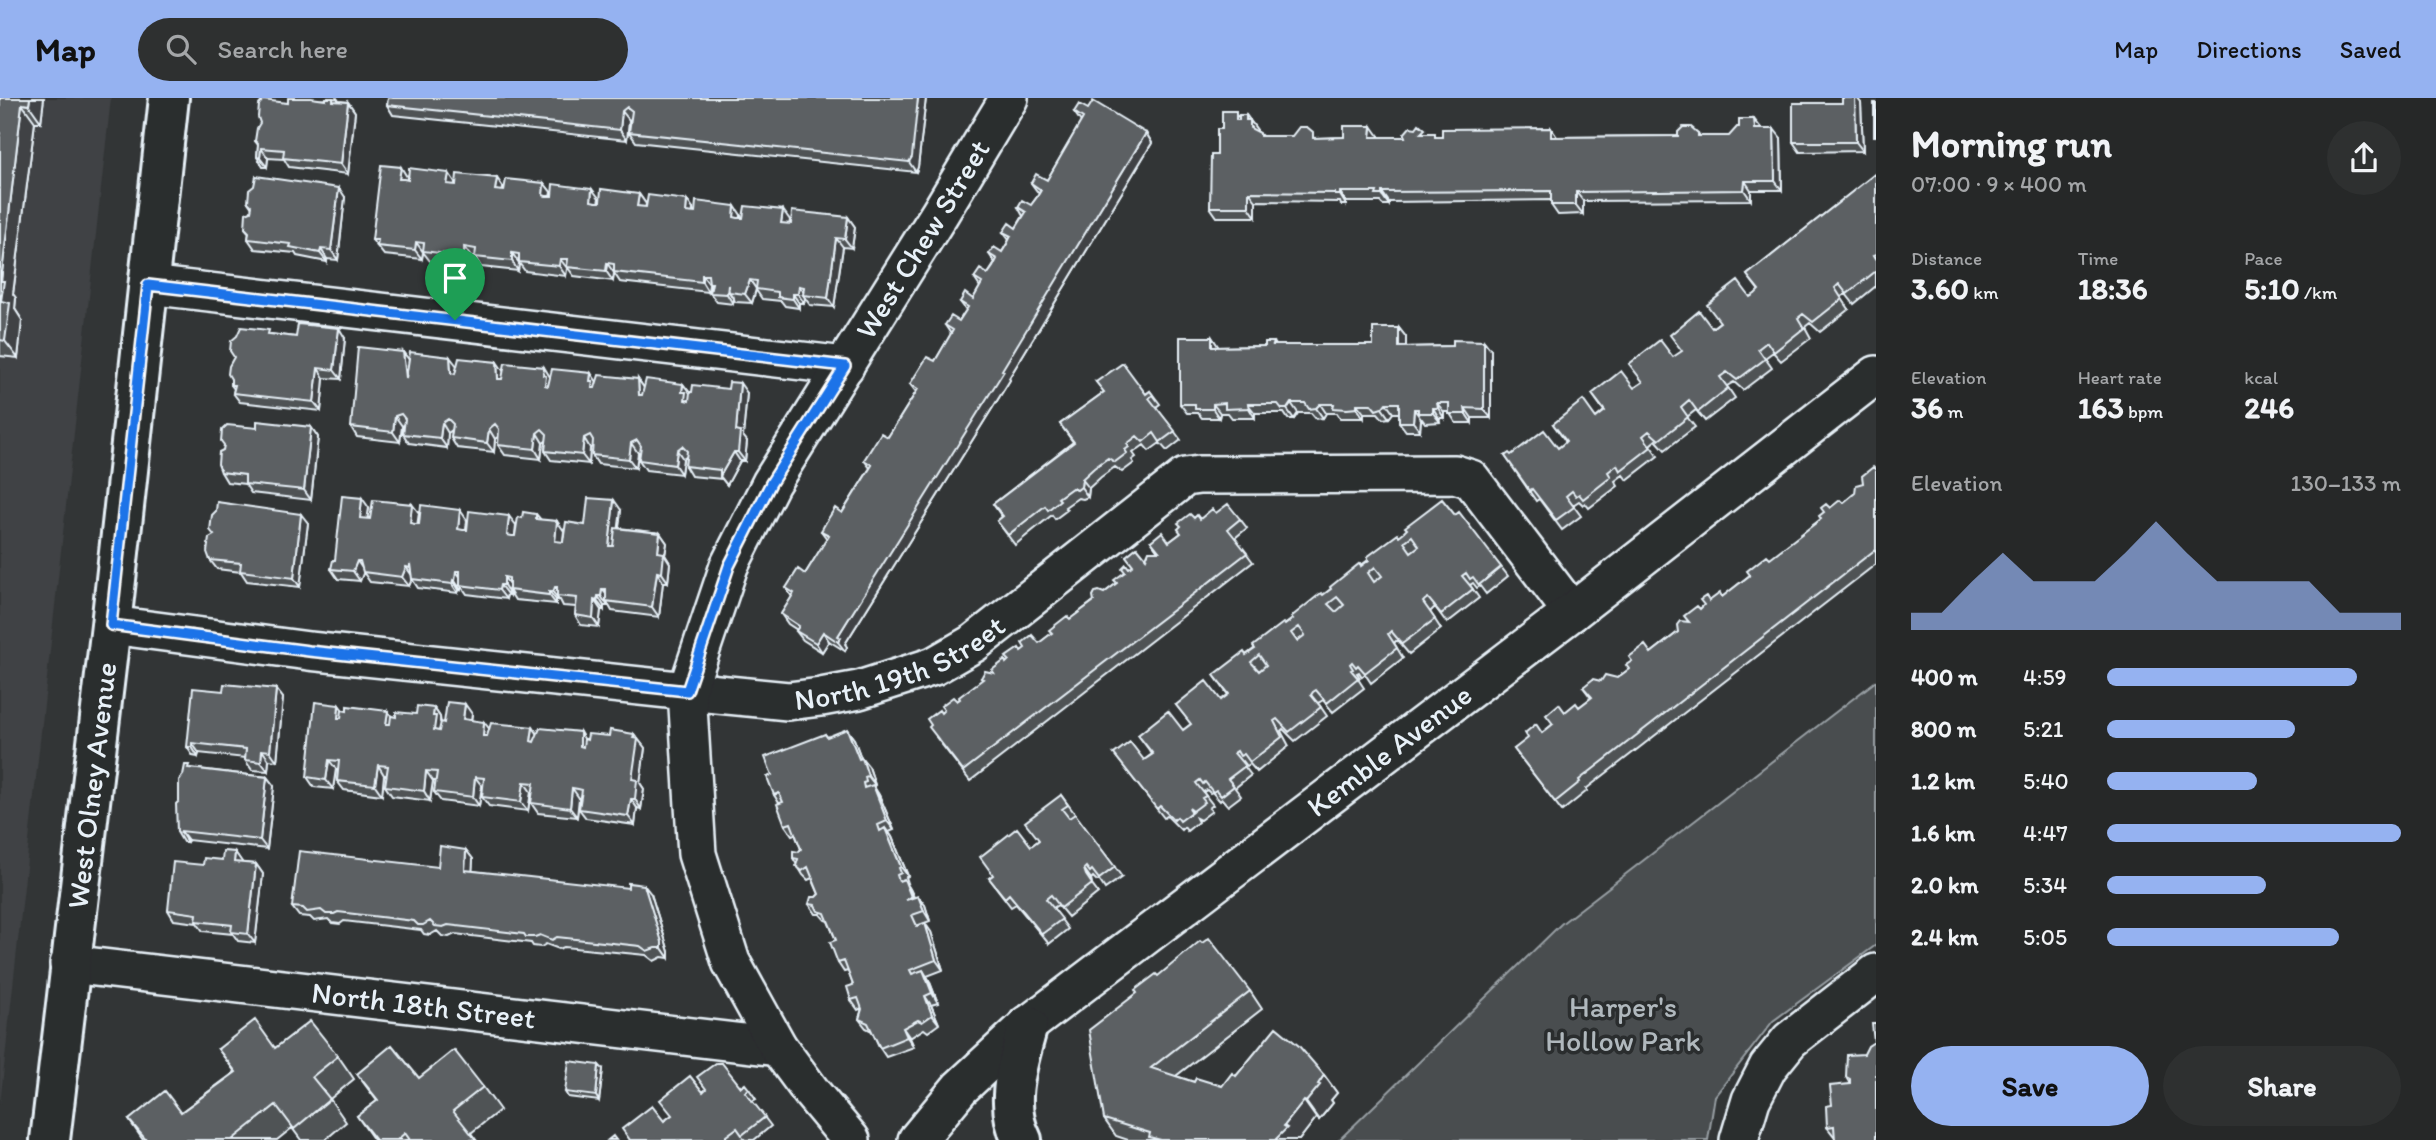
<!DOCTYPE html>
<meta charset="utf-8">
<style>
:root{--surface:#262828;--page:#2e3030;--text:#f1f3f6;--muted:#a4a6a8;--accent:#95b2f1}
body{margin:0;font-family:Itim,sans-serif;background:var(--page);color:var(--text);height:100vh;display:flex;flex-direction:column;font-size:26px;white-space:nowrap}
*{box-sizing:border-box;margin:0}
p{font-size:23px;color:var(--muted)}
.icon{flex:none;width:38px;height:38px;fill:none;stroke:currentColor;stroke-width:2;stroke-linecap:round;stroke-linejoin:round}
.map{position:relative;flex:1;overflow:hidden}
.side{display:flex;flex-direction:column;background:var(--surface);width:560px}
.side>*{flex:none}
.pin{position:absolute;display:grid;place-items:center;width:60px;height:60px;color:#fff;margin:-72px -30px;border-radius:50% 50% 50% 0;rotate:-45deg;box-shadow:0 0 7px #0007}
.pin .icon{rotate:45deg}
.round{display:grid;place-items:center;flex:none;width:74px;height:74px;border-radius:37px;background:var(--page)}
.headline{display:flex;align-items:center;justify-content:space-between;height:119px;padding:0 35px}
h1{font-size:38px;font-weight:700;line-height:52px}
.figures{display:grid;grid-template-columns:repeat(3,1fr);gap:10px;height:119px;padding:7px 35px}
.figures div{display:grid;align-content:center}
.figures b{font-size:30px;font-weight:700}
.figures small{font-size:19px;font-weight:400}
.figures p{font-size:19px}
.chart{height:196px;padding:14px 35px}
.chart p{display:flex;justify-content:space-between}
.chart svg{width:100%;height:126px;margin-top:7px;fill:var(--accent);opacity:.7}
.action{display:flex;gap:14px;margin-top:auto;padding:14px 35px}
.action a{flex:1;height:80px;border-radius:42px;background:var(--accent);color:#111;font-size:28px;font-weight:700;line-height:80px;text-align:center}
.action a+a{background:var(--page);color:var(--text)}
ul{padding:0 35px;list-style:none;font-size:23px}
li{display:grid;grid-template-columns:112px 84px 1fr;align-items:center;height:52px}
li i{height:18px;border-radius:9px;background:var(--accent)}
header{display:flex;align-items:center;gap:42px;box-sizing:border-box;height:98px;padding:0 35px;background:var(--accent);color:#111}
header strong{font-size:33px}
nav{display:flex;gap:38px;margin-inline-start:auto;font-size:24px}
.search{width:490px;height:63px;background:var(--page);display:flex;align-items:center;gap:18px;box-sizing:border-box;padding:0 24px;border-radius:38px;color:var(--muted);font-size:26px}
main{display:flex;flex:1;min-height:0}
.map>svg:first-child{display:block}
</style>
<header>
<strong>Map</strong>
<div class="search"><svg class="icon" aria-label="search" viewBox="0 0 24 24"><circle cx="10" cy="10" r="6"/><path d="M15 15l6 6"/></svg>Search here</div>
<nav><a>Map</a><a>Directions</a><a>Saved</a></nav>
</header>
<main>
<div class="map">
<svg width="1876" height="1042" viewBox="0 0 1876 1042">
<rect width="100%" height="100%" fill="#323536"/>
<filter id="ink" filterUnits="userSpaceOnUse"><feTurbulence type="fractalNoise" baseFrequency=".0143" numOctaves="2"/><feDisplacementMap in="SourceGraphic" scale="14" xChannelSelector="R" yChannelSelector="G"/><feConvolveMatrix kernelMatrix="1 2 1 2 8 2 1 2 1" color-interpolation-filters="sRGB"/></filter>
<g filter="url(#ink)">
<path fill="#3f4244" d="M0,0H111L0,1006Z"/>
<path fill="#494d4f" stroke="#989fa4" stroke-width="2" d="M1876,583V847L1773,923L1715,998L1708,1042H1339L1561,826Z"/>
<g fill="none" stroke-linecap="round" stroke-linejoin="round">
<defs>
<g id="minor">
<path d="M148,187L845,268"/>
<path id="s1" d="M111,527L309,553L687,593L788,603L821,599L859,592L934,568L974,545L1185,379L1199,377L1455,376L1471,381L1572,514"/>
<path id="s2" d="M69,866L778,949"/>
<path id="s3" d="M851,1042L812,995L778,949L731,864L697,756L687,593L729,468L771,385L940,115L1009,0"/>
<path id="s4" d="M917,1042L960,990L1028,927L1572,514L1876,277"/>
<path d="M1739,1042L1751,1002L1768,969L1790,942L1876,875"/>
</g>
<g id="tertiary">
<path id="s5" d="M50,1042L111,527L169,0"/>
</g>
<path id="primary" d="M1022,1042C1003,1006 1018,964 1028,927"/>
</defs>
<use href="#minor" stroke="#e8f1f8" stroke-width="42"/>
<use href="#tertiary" stroke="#e8f1f8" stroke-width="44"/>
<use href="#primary" stroke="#e8f1f8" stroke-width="44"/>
<use href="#minor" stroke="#2a2d2e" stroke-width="37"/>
<use href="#tertiary" stroke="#2a2d2e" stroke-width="38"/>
<use href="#primary" stroke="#2a2d2e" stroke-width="38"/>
</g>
<path fill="#4f5355" stroke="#e8f1f8" stroke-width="2" d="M0,0H44L41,24H35L13,196L16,200L15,211L22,222L18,260L0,258Z
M337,0L339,3L348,4L355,14L348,76L289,69L284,61L268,60L267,69H263L257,59L258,47L255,43L288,5Z
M388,0H926L918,69L916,74L636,44L629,34L631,21L629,22L627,42L393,17L387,7Z
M1842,0H1857L1861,5L1863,53L1800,54L1793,44L1842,5Z
M1088,11L1146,35L1152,45L1009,280L1010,282L845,546L847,549L845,553L829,543L822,554L803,542L796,533L797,532L788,526L781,516L792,499L786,490L805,476L827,441L821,433L842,415L870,370L864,362L888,339L916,294L910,286L935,263L951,236L945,227L959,223L966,212L960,204L973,201L980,189L974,180L988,176L995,165L989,156L1002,154L1009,142L1003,134L1016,130L1023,118L1018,109L1031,107L1039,96L1031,85L1047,82L1081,24L1074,14Z
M1239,17H1246L1257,32V33L1262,38L1317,40L1379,38V39H1405L1427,35L1437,39H1557L1678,38L1698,35L1700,38H1729L1761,31L1781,40L1782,92H1751V102L1583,103V116L1558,117L1551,107V102L1389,104V107H1383L1380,104H1346V107H1341L1340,104L1256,103V119H1217L1210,109L1222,31Z
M1876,75V188L1854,206L1846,196L1841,199L1849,211L1820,234L1810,225L1805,229L1811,240L1781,263L1773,254L1765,260L1772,270L1743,292L1734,284L1727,288L1735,300L1705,323L1696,312L1687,319L1695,329L1665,352L1656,342L1650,347L1658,358L1627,382L1623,377L1615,383L1618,388L1589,410L1585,405L1583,407L1579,403L1573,407L1581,418L1562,432L1539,401L1536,403L1505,358L1558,350L1566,344L1553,326L1596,320L1604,313L1592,296L1634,290L1643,284L1759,193L1747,177Z
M407,79V81L455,84V87L503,89V93L544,85L551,94V98L599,100L598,104L639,96L646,106L645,109L693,111V115L741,117V120L790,122L789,126L848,119L855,129L852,150L843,149L834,209L810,207L805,200L804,205H799V210L785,208L781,203L762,201L756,192L752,205L735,204L734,201L733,206L717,204L710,195V187L709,186L708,194L620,184L614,175L613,183L574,178L568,170H567L566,178L525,173L519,165L518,173L481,169L475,159H471L470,167L430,163L423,154L422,161L384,157L372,142Z
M345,99L338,162L327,161V164L297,158L295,155L255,151L248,141L249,135L245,130L252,110L248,104Z
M1399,230L1406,239V249L1453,248L1484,243L1491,252V320H1472V325H1456L1449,314H1444V320H1439L1440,324L1425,325L1422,321H1421L1420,333H1406L1399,324V315H1393L1389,320L1383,321L1378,315H1364V320H1340L1337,315H1326L1323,320L1316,321L1311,315H1298L1294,321H1288L1284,315H1255V320H1232L1228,315H1220L1219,320H1202L1198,315H1187L1180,306L1212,239L1218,249L1265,248L1274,244L1276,247H1373Z
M271,236L296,239L345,240L341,281L324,280L321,313L240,304L233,295L234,291L231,287V281Z
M403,254L408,262L457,269L597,283L638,281L644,290L683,286L690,295H747L743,338L747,343L745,363H740L727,387L722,381L691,378L685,368L686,359L683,361L681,376L646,372L639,362L640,354L638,355L636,370L598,366L592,357L593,349L590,350L589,366L551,362L545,353L546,343L543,345L541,361L505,357L498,347L499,338L495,341L494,354L457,350L451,340L452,332L448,335L447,350L409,345L403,336L404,327L402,328L400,344L357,339L351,329Z
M1096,284L1146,296L1150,293L1160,306L1156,309L1181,342L1167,353L1160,345L1149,353L1144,347L1133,355L1136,359L1132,362L1134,365L1122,374L1115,369L1101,379L1089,390L1088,399L1083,401L1078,400L1065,409L1067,412L1055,421L1052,417L1015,447L997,423L1002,419L993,406L1073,344L1060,326L1104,294Z
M311,329L318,339L311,402L251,395L245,386L227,384L221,374L257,330Z
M1876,372V466L1586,691L1587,693L1562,713L1514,651L1542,635L1553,626L1565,614L1579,609L1591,600L1583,589L1601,583L1617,580L1651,555L1678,534L1700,511L1709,503L1722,499L1821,421L1830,410L1843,405L1855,395Z
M369,410L367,420L419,415L417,426L467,422L466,432L516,427L515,438L522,420L536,416L541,422L564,433L563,444L585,427L621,412L619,430L660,435L667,445L665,457L670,465L668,484H663L659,519L612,513L608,506V508H604V512H601L599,529L581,527L575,517L576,509L563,508L560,502H556V506L515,502L510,494V497L507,496L506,501L467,496L462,489L461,492H459L458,495L418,490L412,481L409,488L370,484L363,474L360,483L338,481L331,471L335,462Z
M1216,415L1240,421L1247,430L1235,440L1253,464L970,683L936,639L941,615L957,603L982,582L981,580L994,575L1021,553L1039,545L1117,485L1129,470L1133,467L1126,458L1146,460L1158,453L1151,443L1169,444L1181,435L1178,431L1194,420L1200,421Z
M1455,417L1501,469L1508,478L1486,496L1480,488L1477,490L1473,485L1470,487L1479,500L1447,525L1435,509L1430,514L1441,531L1409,556L1397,542L1394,545L1403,560L1371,585L1365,576L1362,579L1359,574L1357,575L1360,580L1358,581L1364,590L1333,614L1323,602L1320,604L1318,605L1327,618L1295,643L1283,631L1281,633L1289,648L1257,674L1250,666L1247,668L1243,663L1241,664L1251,677L1235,690L1241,698L1228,708L1222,701L1220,703L1212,694L1210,695L1207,692L1203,694L1213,707L1209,710L1212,713L1200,722L1196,720L1198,724L1187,733L1184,729L1181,732L1167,718L1164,720L1114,656L1144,662L1152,656L1138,637L1183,632L1191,626L1176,607L1221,602L1228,597L1214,577L1246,557L1399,438Z
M308,425L300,489L247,483L241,474L217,471L210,462Z
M276,591L283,600L277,663L269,662L268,673L252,672L245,662L246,660L199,655L198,659L193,658L187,649L223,593Z
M339,607L343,613L396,619L416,616L434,610L440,619L441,625H444L472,616L471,622L489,631L533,629L537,636L585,641L634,636L645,650L640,685L644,691L641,711L637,710L635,727L586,720L579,711L581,700H579L577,719L538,715L531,705L533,694H531L528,713L489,708L482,699L483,689L482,688L479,708L441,703L434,694L436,683H433L430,703L392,698L385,688L387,677H384L382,697L344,692L337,683L338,672L336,671L333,691L314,689L307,679Z
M825,636L827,639L854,641L861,660L869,669L875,687L873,688L879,697L894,732L889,734L892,739L908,778L906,779L908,785H906L910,791L914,799L925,807L930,823L919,827L931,834L943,872L927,878L929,882L938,905L931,907L939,926L928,934L924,931L910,940L914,949L886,959L880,950L872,933L866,930L859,921L862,910L858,912L851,902L853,887L848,873L844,874L838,865L836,842L828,823L825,822L820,816H816L809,806L819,796L812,780L808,782L803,777L793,760L801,751L795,736L792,737L785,727L779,705L774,697L772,677Z
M191,670L267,679L274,688L267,751L188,742L187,744H183L177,734L179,703Z
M1061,697L1122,779L1105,791L1099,782L1097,783L1093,779L1091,781L1092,787L1098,795L1068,819L1058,807L1053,810L1068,831L1049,846L1016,806L1011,809L989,780L1038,743Z
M466,752L473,761L472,773L651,796L669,854V860L662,859L654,863L646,857L564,849L559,851L546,846L541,849L533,848L531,845L455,836L449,839L442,838L437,833L430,837L424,836L421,832L344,823L340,826L332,825L328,821L314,823L310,819L299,818L292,809L438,769Z
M235,754L242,765L256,766L263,776L255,845L238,843L233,836L203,833L197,825L174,822L168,812L203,767L222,762Z
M1158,878L1250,893L1262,911L1176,978L1194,984L1222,988L1236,978L1324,977L1337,995L1331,1002L1333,1005L1319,1022L1316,1020L1299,1042H1128L1116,1038L1104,1021Z
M1876,926V1042L1834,1038L1827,1029L1832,1007L1850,986L1846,979L1874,944Z
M275,950L338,958L354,981L330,1001L346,1024L325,1042H301L292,1030L277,1042H143L129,1022L181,1014L235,974L218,951Z
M603,971L599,1003L568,999L565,994Z
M357,976L419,980L483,989L500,1012L471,1035L476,1042H374L357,1018L377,1003Z
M741,989L749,991L756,1001L752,1003L771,1028L754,1042H745L743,1040L740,1042H629L664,1023L703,994Z"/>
<path fill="#404345" stroke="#e8f1f8" stroke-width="2" d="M30,0H44L41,24L29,7Z
M918,0H926L918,69L916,74L909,64Z
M1855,0H1857L1861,5L1863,53L1856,44Z
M348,4L355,14L348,76L341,66Z
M22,6L35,24L13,196L16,200L15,211L22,222L18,260L5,243L1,203V183Z
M622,13L629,22L627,42L620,32Z
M1246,17L1257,32V39L1246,22Z
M1754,21L1761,30V40L1755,31Z
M1372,28L1379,38L1378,49L1371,39Z
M1551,30L1557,39H1551Z
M1774,31L1781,40L1782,92L1775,83Z
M1146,35L1152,45L1009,280L1010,282L845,546L847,549L845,553L838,544V538Z
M261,50L268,60L267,69L260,60Z
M401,69L407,79L406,90L399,81Z
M449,75L455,84L454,95L447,86Z
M497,80L503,89L502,102L495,92Z
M1745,83L1751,92V102L1744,92Z
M544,85L551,94L549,106L543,97Z
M339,90L345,99L338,162L331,152Z
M592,91L599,100L597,112L591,103Z
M1249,94L1256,103V119L1249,109Z
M1340,94L1346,104V107L1340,97Z
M1382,94L1389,104V107L1382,97Z
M1576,94L1583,103V116L1576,107Z
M639,96L646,106L644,118L637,108Z
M687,102L693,111L692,124L686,114Z
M735,108L741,117L740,129L734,119Z
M783,112L790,122L788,135L781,125Z
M848,119L855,129L852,150L845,141Z
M836,140L843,149L834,209L828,200Z
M416,144L423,154L422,161L415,152Z
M464,149L471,159L470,167L464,158Z
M321,151L327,161V164L320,155Z
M512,155L519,165L518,173L512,163Z
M560,161L567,170L566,178L559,168Z
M607,165L614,175L613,183L606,173Z
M702,177L709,186L708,194L702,184Z
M750,182L756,191L752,205L745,196Z
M728,187L729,194L734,202L733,206L727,196Z
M799,188L806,197H803L805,200L804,205L798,196Z
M793,196L799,205V210L793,201Z
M339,230L345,240L341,281L334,272Z
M1399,230L1406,239V258L1399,249Z
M1212,239L1218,248L1219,259L1212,249Z
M1484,243L1491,252V320L1484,311Z
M403,254L410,263L406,280Z
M450,259L457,268L458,285L451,275Z
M497,264L504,274V291L498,281Z
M544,269L550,279L552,297L545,287L543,277Z
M318,270L324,280L321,313L314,304Z
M591,275L597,284L599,300L592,290L590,283Z
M638,281L644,290L646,306L639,297Z
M740,285L747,295L743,338L747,343L745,363L738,354L736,333Z
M683,286L690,295L692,303L685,302L682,294Z
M1291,305L1298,315L1294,321L1287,311Z
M1386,305L1393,315L1389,320L1382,310Z
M1437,305L1444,314V320L1438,310Z
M1213,306L1220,315L1219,320L1213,311Z
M1248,306L1255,315V320L1249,310Z
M1320,306L1326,315L1323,320L1316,310Z
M1357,306L1364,315V320L1357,310Z
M1433,310L1439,320L1440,324L1433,315Z
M1465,310L1472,320V325L1466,316Z
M1414,311L1421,321L1420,333L1413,324Z
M395,318L402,328L400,344L393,334Z
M442,325L448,335L447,350L440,340Z
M311,329L318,339L311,402L304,392Z
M489,331L495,341L494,354L487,345Z
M537,335L543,345L541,361L535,351Z
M584,340L590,350L589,366L582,357Z
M631,345L638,355L636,370L629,361Z
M677,352L683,361L681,376L675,367Z
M734,354L740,363L727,387L720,378Z
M1082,381L1089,390L1088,399L1081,389Z
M362,400L369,410L366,429L360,420Z
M614,402L621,412L615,458L609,448Z
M412,406L419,415L416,435L410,425Z
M460,412L467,422L465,441L458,431Z
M301,416L308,425L300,489L294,480Z
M509,418L516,427L514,446L507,437Z
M557,423L564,433L562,452L555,443Z
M660,435L667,445L665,457L670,465L668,484L662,475L658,454Z
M357,463L364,473L360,483L353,473Z
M406,469L413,479L409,488L402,479Z
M456,473L463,483L460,487L462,489L461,492L455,483Z
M657,474L663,484L659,519L652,509Z
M504,479L511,489L509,492L510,494V497L504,487Z
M453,482L459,492L458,495L452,486Z
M500,487L507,496L506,501L499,492Z
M555,489L561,498H557L559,503L553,494Z
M602,491L609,500L606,503L608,508L601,498Z
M549,493L556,502V506L549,497Z
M598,498L604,508V512L597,503Z
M594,502L601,512L599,529L593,520Z
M823,534L829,543L822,554L816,545Z
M276,591L283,600L277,663L270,653Z
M465,606L472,616L470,631L463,621Z
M339,607L346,616L344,629L338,620Z
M434,610L440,619V624L443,628L441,642L434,632L433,618Z
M388,613L394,622L393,635L386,626Z
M484,624L491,633L489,647L483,638Z
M533,629L539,638L538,653L531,643Z
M847,631L854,641L865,671L859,661Z
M580,634L586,644L587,658L580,648Z
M634,636L645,650L640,685L644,691L641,711L635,701L632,681Z
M192,645L199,655L198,659L192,649Z
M262,652L269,662L268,673L261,664Z
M862,660L869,669L875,687L868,678Z
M329,662L336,671L333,691L326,682Z
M378,667L384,677L382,697L375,687Z
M426,673L433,683L430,703L424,693Z
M267,679L274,688L267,751L260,742Z
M475,679L482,688L479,708L473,699Z
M524,684L531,694L528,713L521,704Z
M873,687L879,697L894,732L887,723Z
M572,690L579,700L577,719L570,710Z
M631,701L637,710L635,727L628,718Z
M885,730L892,739L908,778L901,769Z
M181,733L188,742L187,744L181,735Z
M466,752L473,761L472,781L465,772Z
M235,754L242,764L241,773L234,764Z
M256,766L263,776L255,845L248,836Z
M1084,771L1091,781L1092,787L1086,777Z
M904,781L910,791L917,808L911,799Z
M644,787L651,796L669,854V860L662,850Z
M918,798L925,807L930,823L924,813Z
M925,825L931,834L943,872L936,862Z
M923,872L929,882L938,905L932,895Z
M925,898L931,907L939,926L932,917Z
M903,930L910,940L914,949L907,939Z
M599,967L603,971L599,1003L596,998Z
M1324,977L1337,995L1331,1002L1333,1005L1319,1022L1306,1004Z
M1304,1003L1316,1020L1299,1042H1275L1284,1028Z"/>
<path fill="#5c6063" stroke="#e8f1f8" stroke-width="2" fill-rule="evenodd" d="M0,0H30L29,7L22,6L1,183H4L1,203L10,205L5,243L0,242Z
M288,0H311L326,2V0H333V3L348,4L341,66L283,60L284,52L261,50L260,60L257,59L258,46L255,43L257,30L260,25L258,19L259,7L263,2L288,5Z
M388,0H918L912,59L909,64L629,34L632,13L627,9L622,13L620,32L387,7Z
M1842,0H1855L1856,44H1793V5H1842Z
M1093,3L1146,35L1002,272L1004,273L838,538L841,540L838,544L823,534L816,545L796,533L799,528L781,516L794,495L786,490L798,471L805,476L829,437L821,433L826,424L835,410L842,415L872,367L864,362L881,335L888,339L918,291L910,286L927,259L935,263L953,232L945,227L951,218L959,223L968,209L960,204L965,195L973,201L982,185L974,180L980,171L988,176L993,169L997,161L989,156L994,149L1002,154L1007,146L1011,138L1003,134L1009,125L1016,130L1026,114L1018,109L1022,102L1031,107L1037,99L1041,92L1031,85L1036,76L1047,82L1083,20L1074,14L1079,6L1088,11Z
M1874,5H1876V38H1874Z
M1222,13H1236V22H1239V17H1246V22H1250V30L1260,35V38H1292L1299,29H1307L1313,34V40L1344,39V28H1372L1371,39H1405L1404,36L1410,29L1416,30L1419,26L1425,31L1421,35H1435V39H1442V31L1551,30V39L1678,38V34L1683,29H1691L1698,35V38H1729L1737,29H1739V21H1754L1755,31H1774L1775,83H1745L1744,92L1576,94V107H1551V93L1382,94V97H1376L1377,94H1340V97H1335V95L1249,94V109H1210L1211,57H1217V31H1222Z
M381,67L401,69L399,81H404L408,82L409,70L449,75L447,86L456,87L457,76L497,80L495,92L504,93L506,81L544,85L543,97L546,98H552L553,86L592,91L591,103L596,104H600L601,91L639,96L637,108L646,109L648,97L687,102L686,114L695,115L696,103L735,108L734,119L738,120H743L745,108L783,112L781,125L791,126L792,113L848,119L845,141L836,140L828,200L803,197L804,189L799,188L798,196H793V201L778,199V194L756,191L757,183L750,182L745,196L729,194L728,187L727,196L710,195L712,185H709L708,177H702V184L614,174V166L607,165L606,173L567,169L568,161H560L559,168L519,164V156L512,155V163L475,159L476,151L464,149V158L423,153L424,145L416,144L415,152L377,148L378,142H372Z
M1876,75V157L1873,158L1876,163V173L1847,196L1839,186L1835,190L1842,201L1813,224L1803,216L1798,220L1804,230L1774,254L1767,244L1758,251L1765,261L1737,282L1727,274L1720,279L1728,290L1698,314L1689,302L1681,309L1688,319L1659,342L1649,333L1643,338L1651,349L1620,373L1617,367L1608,374L1611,379L1583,401L1579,396L1576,398L1572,393L1566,398L1574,409L1556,422L1532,391L1530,393L1505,358L1509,355L1511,357L1544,332L1558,350L1563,346L1566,343L1553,326L1583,302L1596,320L1605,313L1592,296L1621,273L1634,290L1643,284L1629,266L1660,242L1673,259L1682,253L1670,237L1699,213L1712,230L1720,224L1707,207L1738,183L1750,199L1755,196L1759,192L1747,177Z
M256,78L339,90L331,152L321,151L320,155L290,149L291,146L248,141L249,134L245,130L246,115L251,113L252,108L248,104L249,92L254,88Z
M298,226L339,230L334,272L318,270L314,304L233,295L235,287H231V281L228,276L229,268L234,259L230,253L231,243L237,238L241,229L269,232L268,236L296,239Z
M1373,230H1399V249L1453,248V242L1484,243V311L1465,310L1466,316H1449V305H1437L1438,310H1433V315H1418V311H1414L1413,324H1399V305H1386L1382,310L1376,312L1371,306H1357V310L1347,311L1333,310L1334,306H1320L1316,310L1309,311L1305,305H1291L1287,311H1282L1278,306H1248L1249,310L1225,311V305L1213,306V311H1195V306H1180V239H1212V249L1265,248V244H1274L1273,247H1373Z
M358,249L403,254L406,280L410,254L450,259L451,275L455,276L459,260L497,264L498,281H502L505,265L544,269L543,277L546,278L545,287L548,288L552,271L591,275L590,283H593L592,290H595L599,277L638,281L639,297H642L646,281L683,286L682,294H686L685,302L689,303L690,294H692L693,287L728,291L729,284L740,285L736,333L740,334L738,354H734L720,378V372L685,368L687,353L682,348L677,352L675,367L639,362L641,348L637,342L631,345L629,361L592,357L593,342L590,337L584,340L582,357L545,353L547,336L542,331L537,335L535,351L498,347L499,331L495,326L489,331L487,345L451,340L453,326L448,321L442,325L440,340L403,336L405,321L401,316L395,318L393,334L351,329Z
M1123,265L1146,296L1150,293L1153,297L1149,300L1175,333L1160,344L1154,335L1143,344L1137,338L1127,346L1129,349L1125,352L1127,355L1115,364L1108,360L1094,370L1082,381L1081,389L1077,392L1072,390L1058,400L1060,402L1048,412L1045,408L1008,437L997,423L1003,418L993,406L1074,344L1060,326L1104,294L1096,284Z
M257,323L311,329L304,392L245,386V377L221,374L218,366L219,354L223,352L224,347L221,343L222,332L227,327L257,330Z
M1873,369L1876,372V451L1579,682L1580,684L1555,704L1514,651L1528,640L1525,635L1536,626L1542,635L1553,626L1546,617L1559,606L1565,614L1576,605L1579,609L1592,599L1583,589L1593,581L1601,583L1605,577L1617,580L1629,571L1626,567L1632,563L1629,559L1645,547L1651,555L1678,534L1677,527L1680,523L1689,524L1684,518L1697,508L1700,511L1704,507L1700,502L1706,498L1709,503L1720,495L1722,499L1750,477L1747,473L1767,457L1770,460L1821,421L1819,418L1824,414L1821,410L1826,406L1830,410L1840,402L1843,405L1855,395L1856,387L1863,385L1862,378Z
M342,398L362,400L360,420L370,421L373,402L412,406L410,425L415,426H419L421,407L460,412L458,431L463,432H467L469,413L509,418L507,437L512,438H515L518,419L522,420L523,414L536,416V421L557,423L555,443L563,444L566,424L585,427L588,400L614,402L609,448H613L615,430L660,435L658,454L664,455L662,475L657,474L652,509L606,503V491H602L601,498H598L597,503L594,502L593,520L575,517L577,500L557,498V489H555L553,494L549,493V497L509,492V480L504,479V487H500L499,492L460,487V473H456L455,483L453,482L452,486L412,481L410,466V470L406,469L402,479L363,474L360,463H357L353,473L331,471L333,462H335Z
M1442,401L1455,417L1459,414L1501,469L1479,487L1473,479L1470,481L1466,475L1462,478L1473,491L1441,516L1428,500L1425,502L1423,504L1435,521L1402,546L1391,533L1388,536L1397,550L1365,575L1358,567L1356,569L1352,564L1350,566L1353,571L1351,572L1358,580L1327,605L1316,592L1313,594L1311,597L1321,609L1289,634L1277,621L1274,623L1282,639L1250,664L1244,656L1240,658L1237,653L1234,655L1245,668L1228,681L1234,688L1221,698L1216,692L1213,694L1205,684L1203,686L1200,682L1196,685L1206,698L1202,700L1205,704L1193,713L1189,710L1192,714L1180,723L1177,719L1174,722L1160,708L1157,711L1114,656L1130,644L1144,662L1153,656L1138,637L1168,613L1183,632L1191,626L1176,607L1206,583L1221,602L1229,596L1214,577L1244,554L1246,557L1255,551L1253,548L1283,525L1285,527L1293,521L1291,519L1321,495L1323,497L1331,491L1330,489L1360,465L1361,468L1369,462L1367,459L1398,436L1399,438L1404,434L1407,431L1405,429ZM1412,438L1419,448L1411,454L1404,444ZM1375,469L1382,478L1374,484L1368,475ZM1337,499L1344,507L1336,514L1328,506ZM1299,529L1305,537L1297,543L1291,535ZM1259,557L1266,567L1259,573L1251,564Z
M217,404L301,416L294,480L240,473L241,465L210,462L207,454L209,440L214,437L210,432L212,417L216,413Z
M1228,406L1240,421L1228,431L1247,455L963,673L929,629L931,627L927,621L939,612L941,615L944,612L941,608L953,599L957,603L960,601L959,599L983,581L981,580L985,573L994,575L992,572L1005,562L1006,565L1009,562L1006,559L1019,550L1021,553L1025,550L1022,545L1032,537L1039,545L1052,535L1049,532L1067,518L1070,521L1094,503L1093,498L1095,494L1099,493L1104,495L1117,485L1114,482L1125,474L1122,470L1126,466L1129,470L1133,467L1126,458L1137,449L1146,460L1149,453H1159L1151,443L1162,434L1169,444L1181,435L1178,431L1181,428L1178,425L1190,416L1194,420L1197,417L1200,421L1212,411L1216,415Z
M224,586L276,591L270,653L262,652L261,664L245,662L246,651L192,645V649H187L193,590L223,593Z
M315,604L339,607L338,620H341L342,612L347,613V608L388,613L386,626H390L391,618L396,619V614L416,616L417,608L434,610L433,618H436L434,632L439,633L441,624L444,625L447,604L465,606L463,621L484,624L483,638H487L491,625L533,629L531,643L534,644L540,630L580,634V648L583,649L584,641L587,642L588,636L609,638L610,632L634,636L633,640L638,641L632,681L637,682L635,701H631L628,718L579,711L582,692L578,691L572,690L570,710L531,705L534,685L524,684L521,704L482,699L484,680L475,679L473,699L434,694L437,674L426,673L424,693L385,688L388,668L378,667L375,687L337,683L339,663L329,662L326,682L307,679Z
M847,631L859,661L862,660L868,678L865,679L866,684L863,685L864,690L873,687L887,723L878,727L880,733L885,730L901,769L899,770L901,775L897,777L899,783L904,781L911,799L906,802L918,798L924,813L912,817L917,828L925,825L936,862L910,872L912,876L923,872L932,895L925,898L932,917L922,924L918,922L903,930L907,939L880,950L868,925L859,921L862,911L858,900L851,902L847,889L853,887L844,863L838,865L830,844L836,842L825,815L818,813L815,807L809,806L811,799H816L819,796L808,769L802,773L796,768L798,761L793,760V753L799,754L801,751L791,725L785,727L777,706L783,704L779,695L774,697L767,679L772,677L765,659L825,636L827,639Z
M185,667H189L188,670L267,679L260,742L181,733V735L177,734L176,706L179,703V682L183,677Z
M1061,697L1068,707L1062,711L1069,720L1075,716L1115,769L1099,781L1092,772L1090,774L1086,769L1084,771L1086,777L1092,786L1061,810L1051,797L1046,801L1062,821L1042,836L1009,796L1005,800L989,780L993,777L980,759L1017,730L1031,748L1039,742L1025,724Z
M440,748L466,752L465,772L628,790V785L644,787L662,844V850H655L647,853L640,848L557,839L552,842L540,837L535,839H526L524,836L448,827L443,829L435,828L430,823L423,827H418L414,823L338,814L334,816H326L321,812L307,814L303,810L292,809L299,753L438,769Z
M223,753L235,754L234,764L256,766L248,836L231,834L232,827L196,823L197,816L168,812L173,764L203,767L204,760L222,762Z
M1209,840L1250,893L1151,970L1194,984L1196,980L1222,988L1232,975L1236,978L1276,929L1299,948L1324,977L1318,986L1320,987L1306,1004L1304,1003L1284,1028L1287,1030L1275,1042H1161L1149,1039L1150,1035L1104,1021L1089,932L1137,895L1135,892L1156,876L1158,878L1200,843L1202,845Z
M255,922L275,950L310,923L338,958L312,979L330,1001L294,1031L276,1007L232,1042H146L129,1022L165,993L181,1014L236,974L218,951Z
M1872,926H1876V1042H1835L1834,1028L1827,1029L1826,1008L1832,1007L1830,988L1850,986V981L1846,979L1847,957L1864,956L1868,948L1874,944Z
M392,947L419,980L454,952L483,989L453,1013L476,1042H410L405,1035L397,1042H376L357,1018L378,1002L357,976Z
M569,963L599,967L596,998L565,994Z
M716,965H722L741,989L745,986L749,991L745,994L765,1019L742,1037L737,1030L726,1038V1042H630L622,1031L652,1008L664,1023L672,1017L660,1002L690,978L703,994L706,991L697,979Z
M613,1038L616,1042H608Z"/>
</g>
<g fill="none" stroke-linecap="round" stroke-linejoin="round" filter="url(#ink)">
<defs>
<path id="route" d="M148,187L845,268L771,385L729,468L687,593L309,553L111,527Z"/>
</defs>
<use href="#route" stroke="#fff" stroke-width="14"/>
<use href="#route" stroke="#1a73e8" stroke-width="9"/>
</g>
<g text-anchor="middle" stroke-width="7" stroke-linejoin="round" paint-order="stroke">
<g font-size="30" fill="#e8f1f8" stroke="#2a2d2e">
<text dy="10" stroke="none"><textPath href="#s3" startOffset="1004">West Chew Street</textPath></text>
<text dy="10" stroke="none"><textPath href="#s1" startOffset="800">North 19th Street</textPath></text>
<text dy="10" stroke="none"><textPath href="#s4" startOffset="614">Kemble Avenue</textPath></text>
<text dy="10" stroke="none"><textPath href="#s5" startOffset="357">West Olney Avenue</textPath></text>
<text dy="10" stroke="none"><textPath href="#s2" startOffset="357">North 18th Street</textPath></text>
</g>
<g font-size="30" fill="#b0b8bd" stroke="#2a2d2e">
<text x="1623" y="919">Harper's<tspan x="1623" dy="34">Hollow Park</tspan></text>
</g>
</g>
</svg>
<div class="pin" style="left:455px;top:222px;background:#1e9e55"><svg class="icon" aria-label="arrive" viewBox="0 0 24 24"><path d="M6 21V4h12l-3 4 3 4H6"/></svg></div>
</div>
<section class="side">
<div class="headline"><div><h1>Morning run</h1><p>07:00 · 9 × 400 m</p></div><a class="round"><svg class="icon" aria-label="share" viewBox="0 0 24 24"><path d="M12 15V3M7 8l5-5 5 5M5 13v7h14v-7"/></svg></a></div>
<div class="figures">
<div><p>Distance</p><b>3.60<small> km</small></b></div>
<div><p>Time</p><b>18:36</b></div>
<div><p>Pace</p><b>5:10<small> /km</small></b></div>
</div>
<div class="figures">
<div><p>Elevation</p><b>36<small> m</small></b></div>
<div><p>Heart rate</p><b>163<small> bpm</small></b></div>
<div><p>kcal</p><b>246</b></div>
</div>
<div class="chart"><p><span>Elevation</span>130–133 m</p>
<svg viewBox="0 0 160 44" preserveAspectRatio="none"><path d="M0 44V38L10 38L20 27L30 17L40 27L50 27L60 27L70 17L80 6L90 17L100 27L110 27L120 27L130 27L140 38L150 38L160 38V44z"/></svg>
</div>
<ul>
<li><b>400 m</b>4:59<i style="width:85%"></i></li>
<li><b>800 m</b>5:21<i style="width:64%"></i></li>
<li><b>1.2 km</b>5:40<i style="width:51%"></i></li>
<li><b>1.6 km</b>4:47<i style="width:100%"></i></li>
<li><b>2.0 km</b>5:34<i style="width:54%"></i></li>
<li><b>2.4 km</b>5:05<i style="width:79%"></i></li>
</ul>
<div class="action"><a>Save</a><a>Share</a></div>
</section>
</main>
